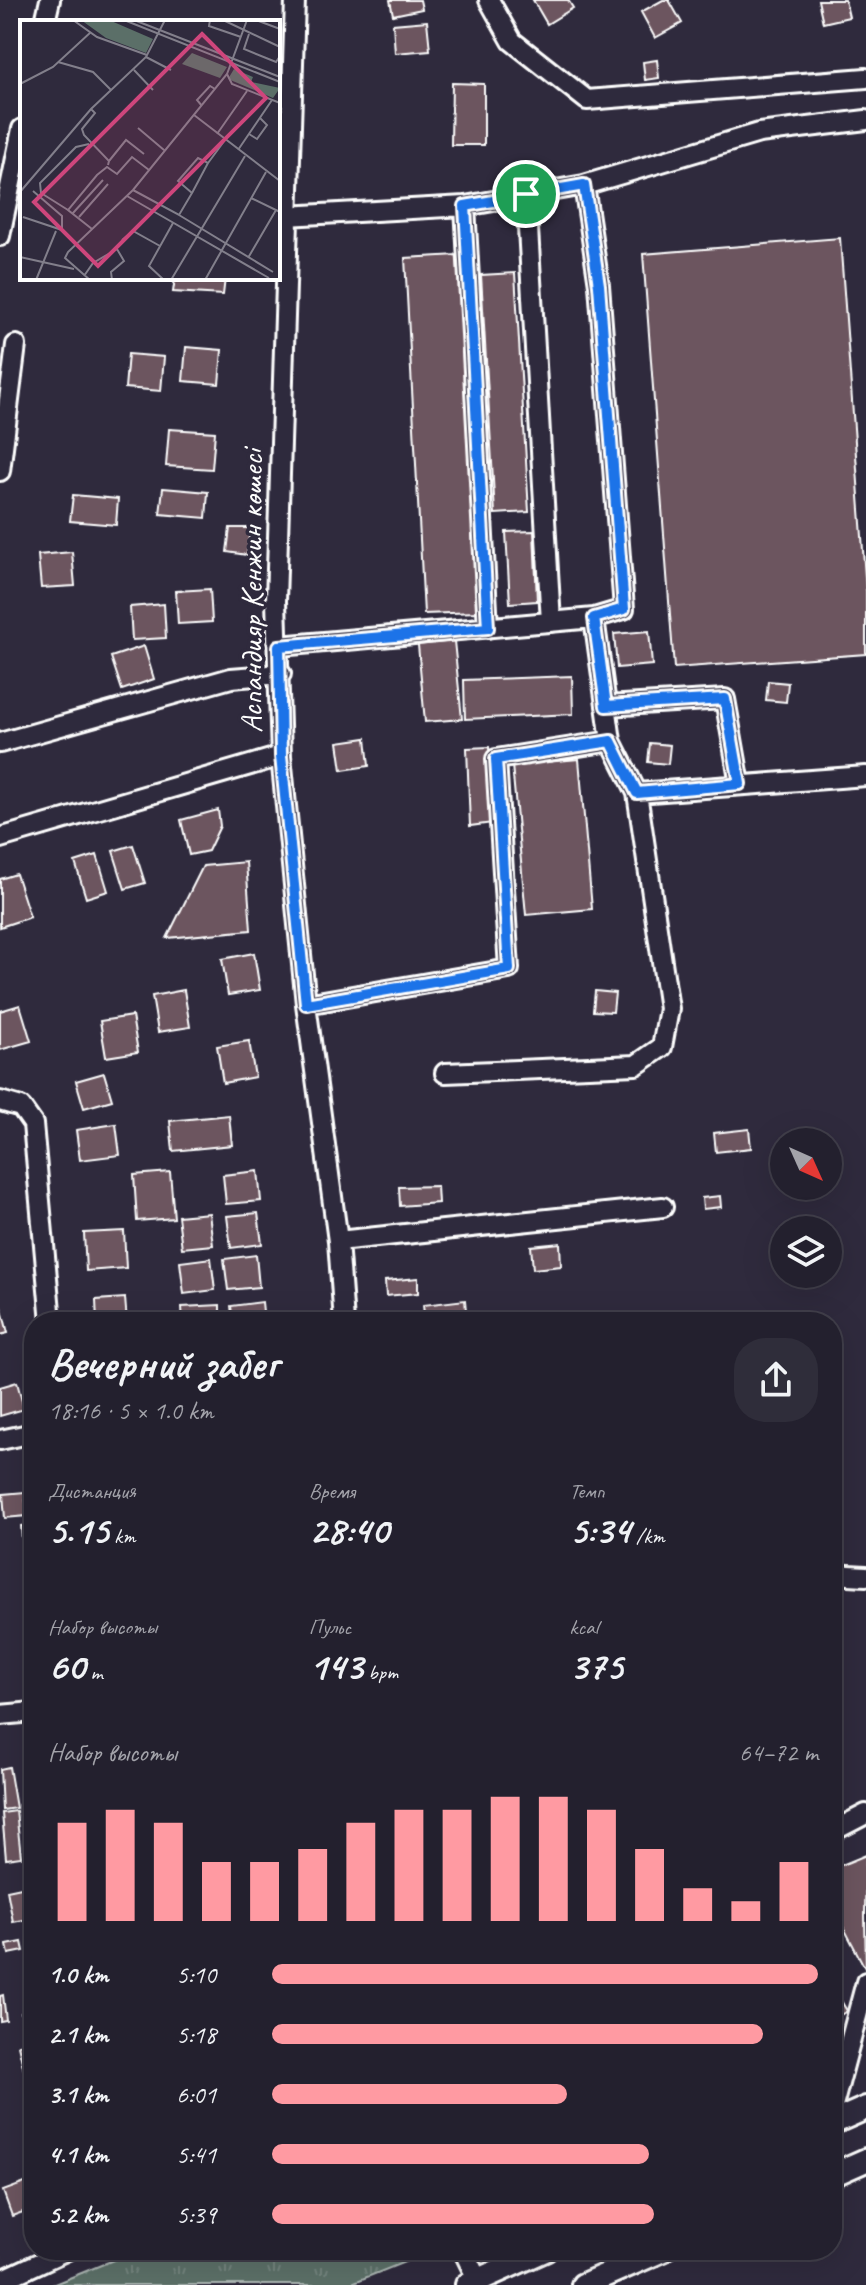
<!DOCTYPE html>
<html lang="ru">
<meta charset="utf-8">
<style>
:root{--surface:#23202e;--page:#2f2d3a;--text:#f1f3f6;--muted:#a3a3aa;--line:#403e4a;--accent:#ff9aa2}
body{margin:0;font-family:Caveat,sans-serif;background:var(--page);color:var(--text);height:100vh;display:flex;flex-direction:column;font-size:30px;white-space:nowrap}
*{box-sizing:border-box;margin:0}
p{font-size:26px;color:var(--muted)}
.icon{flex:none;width:44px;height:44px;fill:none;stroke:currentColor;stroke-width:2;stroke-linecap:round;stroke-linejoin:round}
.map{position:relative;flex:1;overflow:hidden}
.sheet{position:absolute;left:24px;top:1312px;width:818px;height:948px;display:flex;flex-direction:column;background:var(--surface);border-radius:32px;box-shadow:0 8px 32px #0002,0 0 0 2px var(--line)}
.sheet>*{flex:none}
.needle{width:52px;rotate:135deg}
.buttons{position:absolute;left:770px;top:1128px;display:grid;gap:16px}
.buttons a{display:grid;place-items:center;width:72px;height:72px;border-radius:50%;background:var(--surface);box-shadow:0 8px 32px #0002,0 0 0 2px var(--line);font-size:40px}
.pin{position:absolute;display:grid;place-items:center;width:68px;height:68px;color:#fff;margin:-34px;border:4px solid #fff;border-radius:50%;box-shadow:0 2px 8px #0007}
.round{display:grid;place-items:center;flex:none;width:84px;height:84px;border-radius:32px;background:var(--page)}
.headline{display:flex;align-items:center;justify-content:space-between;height:136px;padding:0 24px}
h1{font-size:44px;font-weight:600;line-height:60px}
.stats{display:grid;grid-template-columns:repeat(3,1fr);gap:12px;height:136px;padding:8px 24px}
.stats div{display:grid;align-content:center}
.stats b{font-size:40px;font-weight:600}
.stats small{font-size:22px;font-weight:400}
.stats p{font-size:22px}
.chart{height:224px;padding:16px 24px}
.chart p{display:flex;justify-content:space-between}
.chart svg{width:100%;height:144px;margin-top:8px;stroke:var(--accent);stroke-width:6}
ul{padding:0 24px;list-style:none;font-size:26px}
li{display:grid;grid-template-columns:128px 96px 1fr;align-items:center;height:60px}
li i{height:20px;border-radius:10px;background:var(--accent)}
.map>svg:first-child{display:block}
</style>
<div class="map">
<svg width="866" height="2285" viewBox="0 0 866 2285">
<defs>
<pattern id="grass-tufts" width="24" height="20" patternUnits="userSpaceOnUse" patternTransform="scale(2)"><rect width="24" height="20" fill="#5b6f68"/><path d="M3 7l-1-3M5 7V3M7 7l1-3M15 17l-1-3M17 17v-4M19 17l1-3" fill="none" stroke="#74857f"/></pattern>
</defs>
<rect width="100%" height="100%" fill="#2f2a3d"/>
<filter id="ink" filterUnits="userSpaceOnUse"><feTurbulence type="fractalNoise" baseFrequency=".0125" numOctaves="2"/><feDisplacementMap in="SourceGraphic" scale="16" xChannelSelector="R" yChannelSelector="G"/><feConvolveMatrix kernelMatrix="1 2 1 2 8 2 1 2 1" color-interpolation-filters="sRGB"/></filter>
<g filter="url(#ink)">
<path fill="url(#grass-tufts)" stroke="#adb7b4" stroke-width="2" d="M138,2250H412L415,2258L347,2285H52Z"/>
<path fill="#6c545e" stroke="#fff" stroke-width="2" d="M390,0H420L422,9L393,15Z
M533,0H568L573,8L547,24Z
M663,0H669L682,23L655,38L641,12Z
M818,0H845L849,17L823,23Z
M427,21L430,50L395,53L393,24Z
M657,60L659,78L645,80L643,62Z
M452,83L484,84V145H451Z
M840,238L866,591V654L674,668L643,254Z
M458,255L477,612L424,614L405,258Z
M515,273L529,512L495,514L481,275Z
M175,278H225L223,295L173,292Z
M186,347L222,350L219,384L183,381Z
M128,354L164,357L161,391L125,388Z
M169,429L215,432L212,469L166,466Z
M163,488L208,492L206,518L160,514Z
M73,495L118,499L116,525L70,521Z
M230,528H250L247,555L227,552Z
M534,531L537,601L510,603L506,532Z
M72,552L75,586L41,588L38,555Z
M210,589L212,622L178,624L176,591Z
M164,604L166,638L132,640L130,607Z
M649,631L652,665L617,668L614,634Z
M454,641L462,719L425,722L418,645Z
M144,646L154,679L122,690L111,657Z
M572,676L573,714L465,719L464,680Z
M768,681L788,683L786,702L766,700Z
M366,738L369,766L342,770L338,742Z
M650,743L670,745L668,764L648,762Z
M489,747L493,823L470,826L467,748Z
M579,759L592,909L526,915L512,765Z
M218,810L220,826L208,851L189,855L181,820Z
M133,845L145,883L125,889L113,851Z
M97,855L108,891L86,898L75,862Z
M246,862L251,930L167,938L203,866Z
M16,874L30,917L0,927V879Z
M254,953L260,990L228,995L222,959Z
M184,990L190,1027L158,1032L152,996Z
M595,991L615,993L613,1012L593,1011Z
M20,1005L31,1041L0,1050V1011Z
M132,1016L138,1052L106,1057L100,1021Z
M249,1041L255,1077L223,1083L217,1046Z
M104,1073L112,1100L84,1108L76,1081Z
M229,1115L232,1145L173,1151L170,1121Z
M116,1124L120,1155L80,1160L76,1130Z
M749,1129L751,1148L716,1152L714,1133Z
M258,1171L261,1201L226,1204L223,1175Z
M170,1172L174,1218L137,1221L134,1175Z
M437,1186L438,1203L400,1206L399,1187Z
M720,1196L721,1207L703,1209L702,1198Z
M209,1213L213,1245L182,1248L178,1216Z
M258,1213L262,1244L231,1248L227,1216Z
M124,1231L126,1268L86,1271L84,1233Z
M560,1243L561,1266L533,1269L531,1246Z
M256,1255L259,1287L228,1290L224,1259Z
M211,1258L215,1290L184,1294L180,1262Z
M418,1278V1293L386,1296L385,1281Z
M125,1298L127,1322H97L96,1300Z
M465,1300L467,1322H425L423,1305Z
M262,1302L264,1322H233L231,1306Z
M220,1305V1322H183L182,1307Z
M1,1306L8,1333L0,1335V1307Z
M17,1382L24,1409L0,1416V1387Z
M25,1492L27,1516L5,1518L3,1494Z
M34,1525V1552H23L21,1526Z
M34,1605V1633L27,1607Z
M9,1767L16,1808L2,1810L0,1769Z
M34,1802V1817L21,1819L19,1805Z
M16,1811L21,1857L6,1859L2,1813Z
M34,1818V1863L28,1864L23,1820Z
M866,1855L865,1916L866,1970L832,1905V1869Z
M31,1885L34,1918L13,1922L7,1890Z
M22,1942L24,1951L9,1954L7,1945Z
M3,1995L6,2020L0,2021V1996Z
M840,1999L847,2011L832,2020V2004Z
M33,2012L34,2020L22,2021L21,2013Z
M34,2041V2081L27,2083L18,2045Z
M30,2181L34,2208L12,2216L3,2191Z"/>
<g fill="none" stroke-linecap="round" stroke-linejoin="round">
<defs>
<path id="minor" d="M295,0L276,601L281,756L306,1004L338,1241L344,1322
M489,0L512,41L587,100L866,78
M45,22L50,0
M584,185L759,133L866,120
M526,194L551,622
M465,206L488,628
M286,216L465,206L584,185L599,285L624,609L594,618L611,741L496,759L509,969L306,1004
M0,236L22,129
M0,471L16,345
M279,646L594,618
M606,706L725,699L740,784
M611,741L637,793L866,776
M0,743L231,678L281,674
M0,838L281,756
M445,1073L636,1065L662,1047L669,1009L637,793
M0,1101L21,1107L33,1124L51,1322
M338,1241L663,1207
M0,1440L34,1433
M832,1574L866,1576
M0,1715L34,1712
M837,1829L866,1814
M832,2110L866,1982
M463,2250L480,2285
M0,2281L67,2250"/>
<path id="major" d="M832,2123L866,2108
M832,2175L866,2160
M467,2285L545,2250
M583,2285L663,2250"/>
</defs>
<use href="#minor" stroke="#fff" stroke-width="24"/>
<use href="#major" stroke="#fff" stroke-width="28"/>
<use href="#minor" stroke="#2f2a3d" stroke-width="18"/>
<use href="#major" stroke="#2f2a3d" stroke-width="22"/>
</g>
</g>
<g fill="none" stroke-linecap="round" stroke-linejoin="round" filter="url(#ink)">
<defs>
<path id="route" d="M584,185L599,285L624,609L594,618L606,706L725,699L740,784L637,793L611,741L496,759L509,969L306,1004L281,756L279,646L488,628L465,206Z"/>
</defs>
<use href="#route" stroke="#fff" stroke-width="16"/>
<use href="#route" stroke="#1a73e8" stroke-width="10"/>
</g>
<g text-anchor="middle" stroke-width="7" stroke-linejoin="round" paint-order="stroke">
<g font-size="32" fill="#fff" stroke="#2f2a3d">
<text transform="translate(251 591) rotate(-90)" y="11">Аспандияр Кенжин көшесі</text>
</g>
</g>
<g transform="translate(20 20)">
<rect width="260" height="260" fill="#2f2a3d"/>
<path d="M61,0H89L133,19L126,33L86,18ZM172,33L207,47L200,58L162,44ZM214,49L233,57L231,62L260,68L253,78L208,59Z" fill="#5b6f68"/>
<path fill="none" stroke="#827f8b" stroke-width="2" d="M53,0L77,17L127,35M104,0L260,62M114,0L260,57M190,0L189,6L221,17M203,0L260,27M236,0L260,9M229,14L224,29L256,42L260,36M126,37L151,50M38,42L73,52L91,70M114,50L133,70M207,54L212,64L260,83M0,64L33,47L71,12M182,86L177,80L190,66L195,69M71,89L75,93L62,109L64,115L89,141L88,145M174,95L260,161M118,108L144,130M197,114L227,71M229,114L237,119L247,105L240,98M218,130L252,80M89,141L106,120L124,134M113,170L159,195L172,173L158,161L178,138L188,143L205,120M0,172L71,89L126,37L145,0M172,173L188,143M107,176L249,258M231,178L260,192M48,190L21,173L20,163L56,127L69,124M53,193L83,160M159,195L253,252M3,197L42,210V196L13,171M59,197L88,164M72,209L48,190L77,155L87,147L97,154L112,137L129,150M102,220L113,211L140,226M0,237L54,249M228,238L256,190M64,256L73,243L97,229L104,241L91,252L92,260M16,260L36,211M70,260L45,238L48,232L113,170L207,54L227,0M144,260L129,246L153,203M151,260L225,136M185,260L246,152"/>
<path fill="#ce467c" fill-opacity="0.15" stroke="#ce467c" stroke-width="4" d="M182,14L246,78L78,246L14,182Z"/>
<rect width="260" height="260" fill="none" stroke="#fff" stroke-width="4"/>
</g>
</svg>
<div class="buttons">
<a><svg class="needle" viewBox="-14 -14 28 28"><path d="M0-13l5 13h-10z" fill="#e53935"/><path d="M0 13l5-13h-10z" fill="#a3a3aa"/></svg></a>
<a><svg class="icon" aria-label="layers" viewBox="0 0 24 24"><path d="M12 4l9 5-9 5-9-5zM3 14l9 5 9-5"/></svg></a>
</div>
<div class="pin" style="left:526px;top:194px;background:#1e9e55"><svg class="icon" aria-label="arrive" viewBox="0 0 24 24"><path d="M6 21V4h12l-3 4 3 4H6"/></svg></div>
<section class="sheet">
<div class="headline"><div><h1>Вечерний забег</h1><p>18:16 · 5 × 1.0 km</p></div><a class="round"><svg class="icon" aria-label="share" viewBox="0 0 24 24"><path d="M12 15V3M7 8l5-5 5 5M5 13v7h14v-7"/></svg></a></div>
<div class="stats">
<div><p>Дистанция</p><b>5.15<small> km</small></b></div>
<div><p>Время</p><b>28:40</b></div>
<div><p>Темп</p><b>5:34<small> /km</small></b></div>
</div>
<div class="stats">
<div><p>Набор высоты</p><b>60<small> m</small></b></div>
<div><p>Пульс</p><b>143<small> bpm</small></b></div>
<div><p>kcal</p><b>375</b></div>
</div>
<div class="chart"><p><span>Набор высоты</span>64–72 m</p>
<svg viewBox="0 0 160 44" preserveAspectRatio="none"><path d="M5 44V14M15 44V10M25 44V14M35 44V26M45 44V26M55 44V22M65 44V14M75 44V10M85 44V10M95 44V6M105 44V6M115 44V10M125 44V22M135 44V34M145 44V38M155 44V26"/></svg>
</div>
<ul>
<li><b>1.0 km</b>5:10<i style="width:100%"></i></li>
<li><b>2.1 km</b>5:18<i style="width:90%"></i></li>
<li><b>3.1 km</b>6:01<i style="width:54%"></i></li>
<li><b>4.1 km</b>5:41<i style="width:69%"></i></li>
<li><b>5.2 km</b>5:39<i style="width:70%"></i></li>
</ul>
</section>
</div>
